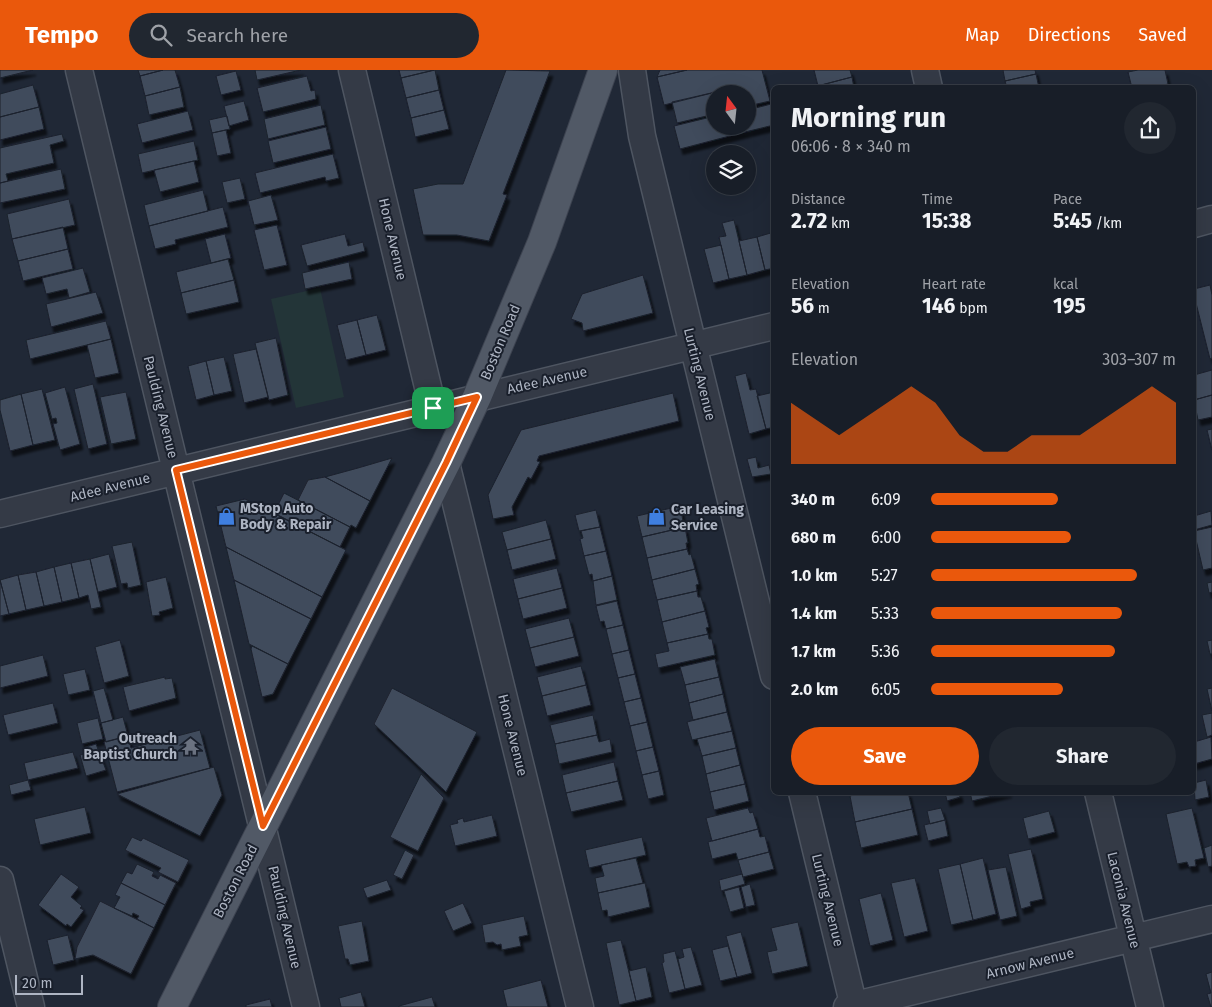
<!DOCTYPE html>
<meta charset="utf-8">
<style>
:root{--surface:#181e28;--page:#212730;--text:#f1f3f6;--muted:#9fa2a8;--line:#363c45;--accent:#ea580c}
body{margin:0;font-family:"Fira Sans",sans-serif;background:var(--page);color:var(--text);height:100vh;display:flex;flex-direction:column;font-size:19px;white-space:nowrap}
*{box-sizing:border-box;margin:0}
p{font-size:16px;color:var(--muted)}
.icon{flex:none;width:28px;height:28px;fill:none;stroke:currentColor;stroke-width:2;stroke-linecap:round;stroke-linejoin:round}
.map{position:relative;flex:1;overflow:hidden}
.side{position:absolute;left:771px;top:15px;width:425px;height:710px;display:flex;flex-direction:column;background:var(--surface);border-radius:8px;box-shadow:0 5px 20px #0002,0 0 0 1px var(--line)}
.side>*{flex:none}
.needle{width:32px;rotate:345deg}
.buttons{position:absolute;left:706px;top:15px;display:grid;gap:10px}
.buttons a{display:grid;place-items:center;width:50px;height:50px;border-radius:50%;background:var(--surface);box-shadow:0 5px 20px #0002,0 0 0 1px var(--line);font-size:25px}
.scale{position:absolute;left:15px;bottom:12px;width:68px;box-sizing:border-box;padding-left:5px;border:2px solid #aeb5c3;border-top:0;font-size:14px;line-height:18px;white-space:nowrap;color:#aeb5c3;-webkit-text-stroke:4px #191f2b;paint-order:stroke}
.pin{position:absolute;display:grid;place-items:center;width:42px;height:42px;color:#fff;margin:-21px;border-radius:10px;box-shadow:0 2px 8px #0006}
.round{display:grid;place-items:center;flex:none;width:52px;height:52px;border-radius:26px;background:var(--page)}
.overview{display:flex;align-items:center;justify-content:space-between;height:85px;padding:0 20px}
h1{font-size:28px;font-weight:700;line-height:38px}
.stats{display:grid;grid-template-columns:repeat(3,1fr);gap:8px;height:85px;padding:5px 20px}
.stats div{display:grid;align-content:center}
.stats b{font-size:21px;font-weight:700}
.stats small{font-size:14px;font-weight:400}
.stats p{font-size:14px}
.chart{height:140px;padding:10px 20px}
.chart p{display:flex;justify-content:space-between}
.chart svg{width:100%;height:90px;margin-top:5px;fill:var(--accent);opacity:.7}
.action{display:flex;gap:10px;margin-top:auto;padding:10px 20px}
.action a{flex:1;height:58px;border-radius:30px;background:var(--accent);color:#fff;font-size:20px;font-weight:700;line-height:58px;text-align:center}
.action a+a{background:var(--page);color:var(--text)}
ul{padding:0 20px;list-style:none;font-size:16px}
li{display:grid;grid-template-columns:80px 60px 1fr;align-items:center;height:38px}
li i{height:12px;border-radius:6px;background:var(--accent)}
header{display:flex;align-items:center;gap:30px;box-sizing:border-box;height:70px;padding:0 25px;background:var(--accent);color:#fff}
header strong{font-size:24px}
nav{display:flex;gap:28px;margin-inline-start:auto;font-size:18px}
.search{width:350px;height:45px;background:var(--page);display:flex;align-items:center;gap:12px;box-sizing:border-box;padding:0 18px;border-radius:28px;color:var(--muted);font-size:19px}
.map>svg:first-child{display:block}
</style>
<header>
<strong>Tempo</strong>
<div class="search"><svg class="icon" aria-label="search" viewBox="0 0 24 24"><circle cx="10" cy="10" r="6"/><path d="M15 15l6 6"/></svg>Search here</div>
<nav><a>Map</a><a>Directions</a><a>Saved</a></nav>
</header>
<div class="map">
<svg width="1212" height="937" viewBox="0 0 1212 937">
<defs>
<filter id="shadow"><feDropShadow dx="3" dy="5.5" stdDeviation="1" flood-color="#0009"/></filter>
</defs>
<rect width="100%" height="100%" fill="#202836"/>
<path fill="#233538" d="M320,218L344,327L296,338L271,229Z"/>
<path fill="#414b5b" stroke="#1b212d" filter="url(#shadow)" d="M0,0H33L0,8Z
M138,0H163L140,6Z
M163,0H175L180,17L145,26L140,6Z
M255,0H301L257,10Z
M399,0H434L401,8Z
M435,0L439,20L406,28L401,8Z
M506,0L550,1L503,124L507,125L489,171L457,165H423L413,119L438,114H463Z
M660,0H687L657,7Z
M687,0H762L770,31L748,36V24H721L720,21L664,35L657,7Z
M814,0H850L852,7L818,16Z
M1003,0H1035L1036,4L1005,11Z
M1138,0H1165L1168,14L1152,18H1132L1128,2Z
M236,1L241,20L221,25L216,6Z
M1036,4L1039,18H1007L1005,11Z
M307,6L311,21L315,20L316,29L263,42L257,18Z
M852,7L854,18H822L821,15Z
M33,15L39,37L0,47V24Z
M180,17L184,37L149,45L145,26Z
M439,20L444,40L411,48L406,28Z
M720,21L721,24H715V44L677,53L672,32Z
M244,31L249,50L229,56L224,36Z
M771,34L774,55L745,62L744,56H748V40Z
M321,35L325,55L268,69L264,49Z
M39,37L44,59L0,70V47Z
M444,40L449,59L415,67L411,48Z
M188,41L193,60L142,73L137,54Z
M227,46L230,59L212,63L209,50Z
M715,46V56H744L745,62L680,79L674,56Z
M326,57L331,79L273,93L268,71Z
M226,60L231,83L217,86L212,63Z
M62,64L64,71L50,75L54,93L6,104L8,111L0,113V78Z
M194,71L198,90L142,103L138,84Z
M333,84L339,108L326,111L325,107L260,123L255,103Z
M194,91L199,112L160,122L154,100Z
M61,99L65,119L0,133V113Z
M240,108L245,129L227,133L222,112Z
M203,120L208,141L149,156L144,135Z
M271,125L278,150L254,155L248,131Z
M69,129L75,155L12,169L7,144Z
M223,137L228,157L175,170L176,174L155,179L149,156Z
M734,150L747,205L729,209L719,167L726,166L722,153Z
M277,155L287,195L264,200L254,160Z
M63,157L68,179L18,191L12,169Z
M774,162V198L765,200L757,167Z
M225,164L231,188L211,193L205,169Z
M345,164L348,176L363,172L365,181L307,196L301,175Z
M757,167L765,200L747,205L739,171Z
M721,175L729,209L713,213L704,179Z
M68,179L73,199L23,211L18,191Z
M228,189L234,210L181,223L176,202Z
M349,192L352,209L305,219L302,203Z
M83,198L90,222L69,228L67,219L46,224L42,208Z
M643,205L653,243L583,261L582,253L571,249L582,224Z
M234,210L239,232L186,244L181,223Z
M1210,215L1212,225V288L1210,289L1194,225V219Z
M96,222L103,243L51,257L46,234Z
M377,245L386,280L366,285L357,250Z
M357,250L366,285L346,290L337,255Z
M106,251L111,269L30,289L26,270Z
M276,268L288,325L269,330L255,273Z
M111,269L119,303L95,308L87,275Z
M256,279L268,327L244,333L233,284Z
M224,287L232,321L214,325L206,291Z
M206,291L214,325L196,330L188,296Z
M1212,300V325L1194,330V305Z
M746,303L750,320L756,319L766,359L749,364L735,306Z
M93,314L107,374L88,379L74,319Z
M65,317L80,374L60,380L53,354L57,353L56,348L52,349L45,323Z
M42,319L55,370L33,375L21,324Z
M126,322L136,369L111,374L100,327Z
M774,322V357L766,359L757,326Z
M673,323L679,351L539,386L537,391L540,392L531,409L528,407L512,437L514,445L493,449L488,425L521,360Z
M21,324L33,375L10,381L0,340V330Z
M1212,325V347L1198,350L1194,330Z
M1212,359V380L1207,360Z
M756,387L758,398L769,395L771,404L752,407L747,389Z
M392,388L370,431L325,407L358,398Z
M325,407L370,431L356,458L351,455L350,457L298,430L308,410Z
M284,423L350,457L340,477L274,443Z
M245,429L346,480L322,527L226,477L216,436Z
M680,436L683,451L680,452L681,458L642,467L637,446Z
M596,440L600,457L579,461L575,445Z
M1211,441L1212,455L1194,460V446Z
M546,450L551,469L507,480L502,462Z
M600,457L606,481L584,486L580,469L583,468L581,461Z
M685,457L688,473H686L687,479L647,488L642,467Z
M1212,457V498L1203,500L1194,461Z
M551,469L556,489L512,500L507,480Z
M132,472L141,515L128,518L127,513L121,514L112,476Z
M226,477L322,527L311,549L234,510Z
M687,479L689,485L691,484L695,499L652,510L647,488Z
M606,481L612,506L593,511L592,504L589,505L584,486Z
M109,484L117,517L98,522L90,489Z
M90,489L101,537L91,539L88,525L79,528L71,493Z
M71,493L79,528L62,532L54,497Z
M54,497L62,532L44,536L36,502Z
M557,498L562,518L518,529L513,509Z
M695,499L699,514L696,515L697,521L657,530L652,510Z
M36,502L44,536L26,540L18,505Z
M18,505L26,540L9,544L0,510Z
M612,506L617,530L596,535L593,511Z
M166,507L173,538L159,542L160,545L152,546L146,512Z
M0,510L9,544L0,546Z
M234,510L311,549L288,594L249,574Z
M1212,512V522L1209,523L1207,513Z
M562,518L567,538L523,549L518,529Z
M697,521L698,527H701L705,541L662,552L657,530Z
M617,531L623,555L606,559L604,551L600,552L596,536Z
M705,541L709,557L706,558L708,564L667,573L662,552Z
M569,548L574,567L530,578L525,559Z
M623,555L629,580L612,584L606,559Z
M708,564L709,569H712L715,585L658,598L655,584L669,581L667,573Z
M574,567L579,586L535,597L530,578Z
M120,570L129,606L104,613L95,577Z
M1212,570V584H1210L1207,571Z
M252,576L288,594L273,624L262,627L251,579Z
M629,580L635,604L618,608L612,584Z
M43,585L48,606L0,618V596Z
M715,589L719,607L685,615L680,597Z
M581,596L586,615L542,626L537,607Z
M85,599L90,620L68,625L63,604Z
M635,604L641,628L624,632L618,608Z
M165,607V609L172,608L176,628L129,641L123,617Z
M719,607L723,624L689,633L685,615Z
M586,615L591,635L547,646L542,626Z
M104,618L113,650L101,653L93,621Z
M392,618L477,662L446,722L374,654Z
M1212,618V641L1207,619Z
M723,624L727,642L693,650L689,633Z
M641,628L647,652L630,656L624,632Z
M53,633L58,653L8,665L3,645Z
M727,642L732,661L692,670L687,652Z
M1212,643V665L1207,667L1202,645Z
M593,645L597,665L555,674L550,655Z
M123,647L128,666L106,672L101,653Z
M98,648L103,669L82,674L77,653Z
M647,652L653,677L636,681L630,656Z
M200,660L210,698L117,722L104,672L128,666L131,678Z
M732,661L736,678L702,686L697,669Z
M597,665L599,672L610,669L612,682L559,694L555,674Z
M1211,667L1212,689L1194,694V672Z
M96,674L106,700L86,706L80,685L84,684L83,678Z
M653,677L659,701L642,705L636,681Z
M736,678L740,695L706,704L702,686Z
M73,682L78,698L28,710L24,693Z
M614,692L618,711L566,723L562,705Z
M740,695L745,714L710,722L706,704Z
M214,697L222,725L200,766L117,724Z
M659,701L664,725L648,729L642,705Z
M421,704L444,728L418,781L390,767Z
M28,710L31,720L11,725L9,715Z
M1206,710L1209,727L1195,730L1194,713Z
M618,711L623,730L571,742L566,723Z
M745,714L749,731L714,740L710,722Z
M866,722H908L912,739L855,752L850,726Z
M945,722H959L960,727L947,731Z
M970,722H1009L972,731Z
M85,737L91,763L40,775L34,749Z
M748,738L750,743L753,742L758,759L712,771L706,748Z
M941,738L945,750L930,754L927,741Z
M1192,738L1204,788L1195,790L1196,796L1189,797L1187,792L1177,794L1166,744Z
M912,739L918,765L861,778L855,752Z
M1049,741L1055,762L1028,769L1023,748Z
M492,745L497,766L455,776L450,755L458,753L457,750L463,748L464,752Z
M945,750L948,766L928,771L924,755Z
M758,759L760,767L765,766L769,782L738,790L736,783L712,789L708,772Z
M132,767L141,771L143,768L189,790L178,812L158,802L161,798L125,780Z
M642,767L646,785L589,798L585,780Z
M1212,775V796L1208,797L1204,778Z
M1031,779L1043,829L1030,832L1031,836L1021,839L1008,784Z
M405,780L414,785L402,809L393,805Z
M769,782L774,799L743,807L738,790Z
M636,788L643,813L598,823L595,808L604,806L601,795Z
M983,788L996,844L973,850L960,794Z
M137,794L154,802L152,806L158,809L160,805L176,813L165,835L121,813L127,802L132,804Z
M960,794L973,850L951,855L938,799Z
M1006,797L1017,846L1000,850L988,800Z
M61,804L79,817L71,827L82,836L80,838L84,840L71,857L67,854L66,856L38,835Z
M742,804L745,814L721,821L719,810Z
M915,808L928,861L904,867L891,813Z
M387,810L391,820L367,828L363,818Z
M121,813L165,835L154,858L137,849L139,846L133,843L132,846L114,838L120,827L115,825Z
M645,813L650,837L608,847L607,840L602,841L598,823Z
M750,814L755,835L746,837L741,817Z
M739,817L744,838L730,842L724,821Z
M881,823L893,870L870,876L859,829Z
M100,831L154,858L131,904L93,885L75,889L77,877Z
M463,833L472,853L453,861L444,841Z
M524,846L528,865L519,867L521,876L502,880L501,874L497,875L493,872L485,873L482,855Z
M362,851L369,891L350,895L348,889H345L338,856Z
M798,852L808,896L772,904L767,882L777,880L771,858Z
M741,862L752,903L737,907L726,866Z
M68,865L74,890L53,895L47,870Z
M621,870L636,931L619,935L606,873Z
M728,876L737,907L720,911L712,880Z
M691,877L702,915L685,919L678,889L684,887L682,879Z
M675,881L685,919L669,923L662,893L664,892L663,884Z
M646,897L652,927L636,931L629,901Z
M1212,902V937H1211L1207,924L1211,923L1206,904Z
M541,910L548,937H507L503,920Z
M361,922L365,937H341L339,928Z
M432,927L435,937H399V936Z
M270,929L272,937H246V935Z"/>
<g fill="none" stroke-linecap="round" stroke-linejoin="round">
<defs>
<path id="minor" d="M79,0L306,937
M352,0L433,338
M632,0L642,66L774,606
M925,0L929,18
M1194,154L1212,149
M446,393L580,937
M0,444L774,256
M802,722L854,937
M1098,722L1150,937
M0,810L31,937
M847,937L1212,849"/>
<path id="major" d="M172,937L446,393L477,327L542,172L603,0"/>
</defs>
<use href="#minor" stroke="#4e5561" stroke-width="29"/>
<use href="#major" stroke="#3d4350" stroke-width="30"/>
<use href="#minor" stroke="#343a46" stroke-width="26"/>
<use href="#major" stroke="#515966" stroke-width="28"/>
</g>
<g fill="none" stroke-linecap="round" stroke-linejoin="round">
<defs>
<path id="route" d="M477,327L446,393L263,756L176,400Z"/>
</defs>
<use href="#route" stroke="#fff" stroke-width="10"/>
<use href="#route" stroke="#ea580c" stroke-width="6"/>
</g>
<defs>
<symbol id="shop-bare" viewBox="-9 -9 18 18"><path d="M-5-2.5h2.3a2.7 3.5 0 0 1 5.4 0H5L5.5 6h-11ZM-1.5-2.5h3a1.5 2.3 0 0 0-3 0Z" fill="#3f7fe0" stroke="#191f2b" stroke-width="2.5" paint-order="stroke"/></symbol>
<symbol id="temple-bare" viewBox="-9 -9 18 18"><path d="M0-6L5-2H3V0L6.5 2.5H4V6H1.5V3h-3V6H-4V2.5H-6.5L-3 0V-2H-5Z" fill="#6b7280" stroke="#191f2b" stroke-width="2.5" paint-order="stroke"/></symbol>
</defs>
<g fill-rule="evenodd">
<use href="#shop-bare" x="214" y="434" width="25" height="25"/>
<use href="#shop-bare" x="644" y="434" width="25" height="25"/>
<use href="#temple-bare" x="178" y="664" width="25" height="25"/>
</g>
<g text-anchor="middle" stroke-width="4" stroke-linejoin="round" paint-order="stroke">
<g font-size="14" fill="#aeb5c3" stroke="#191f2b">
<text transform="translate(393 169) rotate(77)" y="5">Hone Avenue</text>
<text transform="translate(500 272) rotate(-67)" y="5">Boston Road</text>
<text transform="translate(700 304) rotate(76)" y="5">Lurting Avenue</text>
<text transform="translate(547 310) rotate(-13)" y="5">Adee Avenue</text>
<text transform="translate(161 337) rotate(76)" y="5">Paulding Avenue</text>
<text transform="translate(110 417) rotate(-14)" y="5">Adee Avenue</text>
<text transform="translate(513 665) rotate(76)" y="5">Hone Avenue</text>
<text transform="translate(235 811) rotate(-63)" y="5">Boston Road</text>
<text transform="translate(828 830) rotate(76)" y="5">Lurting Avenue</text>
<text transform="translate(1124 830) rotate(76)" y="5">Laconia Avenue</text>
<text transform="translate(285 847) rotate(77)" y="5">Paulding Avenue</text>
<text transform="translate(1030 893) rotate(-14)" y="5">Arnow Avenue</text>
</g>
<g font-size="14" font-weight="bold" fill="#aeb5c3" stroke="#191f2b" text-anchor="start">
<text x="240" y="443">MStop Auto<tspan x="240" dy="16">Body &amp; Repair</tspan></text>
<text x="671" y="444">Car Leasing<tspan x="671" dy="16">Service</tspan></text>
<text x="177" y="673" text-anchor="end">Outreach<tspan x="177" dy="16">Baptist Church</tspan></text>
</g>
</g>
</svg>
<div class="buttons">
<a><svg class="needle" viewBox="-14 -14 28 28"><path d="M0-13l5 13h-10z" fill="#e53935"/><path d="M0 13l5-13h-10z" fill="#9fa2a8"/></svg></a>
<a><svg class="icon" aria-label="layers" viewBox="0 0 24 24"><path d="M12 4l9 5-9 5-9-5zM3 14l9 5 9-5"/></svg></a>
</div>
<div class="scale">20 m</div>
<div class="pin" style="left:433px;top:338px;background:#1e9e55"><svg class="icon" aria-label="arrive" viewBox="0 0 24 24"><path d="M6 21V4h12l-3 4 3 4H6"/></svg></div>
<section class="side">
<div class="overview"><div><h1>Morning run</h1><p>06:06 · 8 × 340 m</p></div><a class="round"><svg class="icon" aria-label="share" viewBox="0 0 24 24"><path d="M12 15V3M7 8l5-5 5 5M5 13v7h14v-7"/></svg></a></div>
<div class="stats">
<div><p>Distance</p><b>2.72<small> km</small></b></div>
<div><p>Time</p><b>15:38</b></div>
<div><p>Pace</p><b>5:45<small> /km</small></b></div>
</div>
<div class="stats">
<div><p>Elevation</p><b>56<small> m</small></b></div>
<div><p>Heart rate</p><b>146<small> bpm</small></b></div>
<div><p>kcal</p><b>195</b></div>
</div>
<div class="chart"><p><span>Elevation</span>303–307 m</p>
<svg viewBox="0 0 160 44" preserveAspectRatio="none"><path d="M0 44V14L10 22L20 30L30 22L40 14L50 6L60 14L70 30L80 38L90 38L100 30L110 30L120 30L130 22L140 14L150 6L160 14V44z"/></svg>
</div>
<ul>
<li><b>340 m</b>6:09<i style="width:52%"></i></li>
<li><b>680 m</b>6:00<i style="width:57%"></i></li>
<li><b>1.0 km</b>5:27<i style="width:84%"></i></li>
<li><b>1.4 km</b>5:33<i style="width:78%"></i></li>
<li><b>1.7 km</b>5:36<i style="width:75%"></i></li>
<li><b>2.0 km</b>6:05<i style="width:54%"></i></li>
</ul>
<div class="action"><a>Save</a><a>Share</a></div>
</section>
</div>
